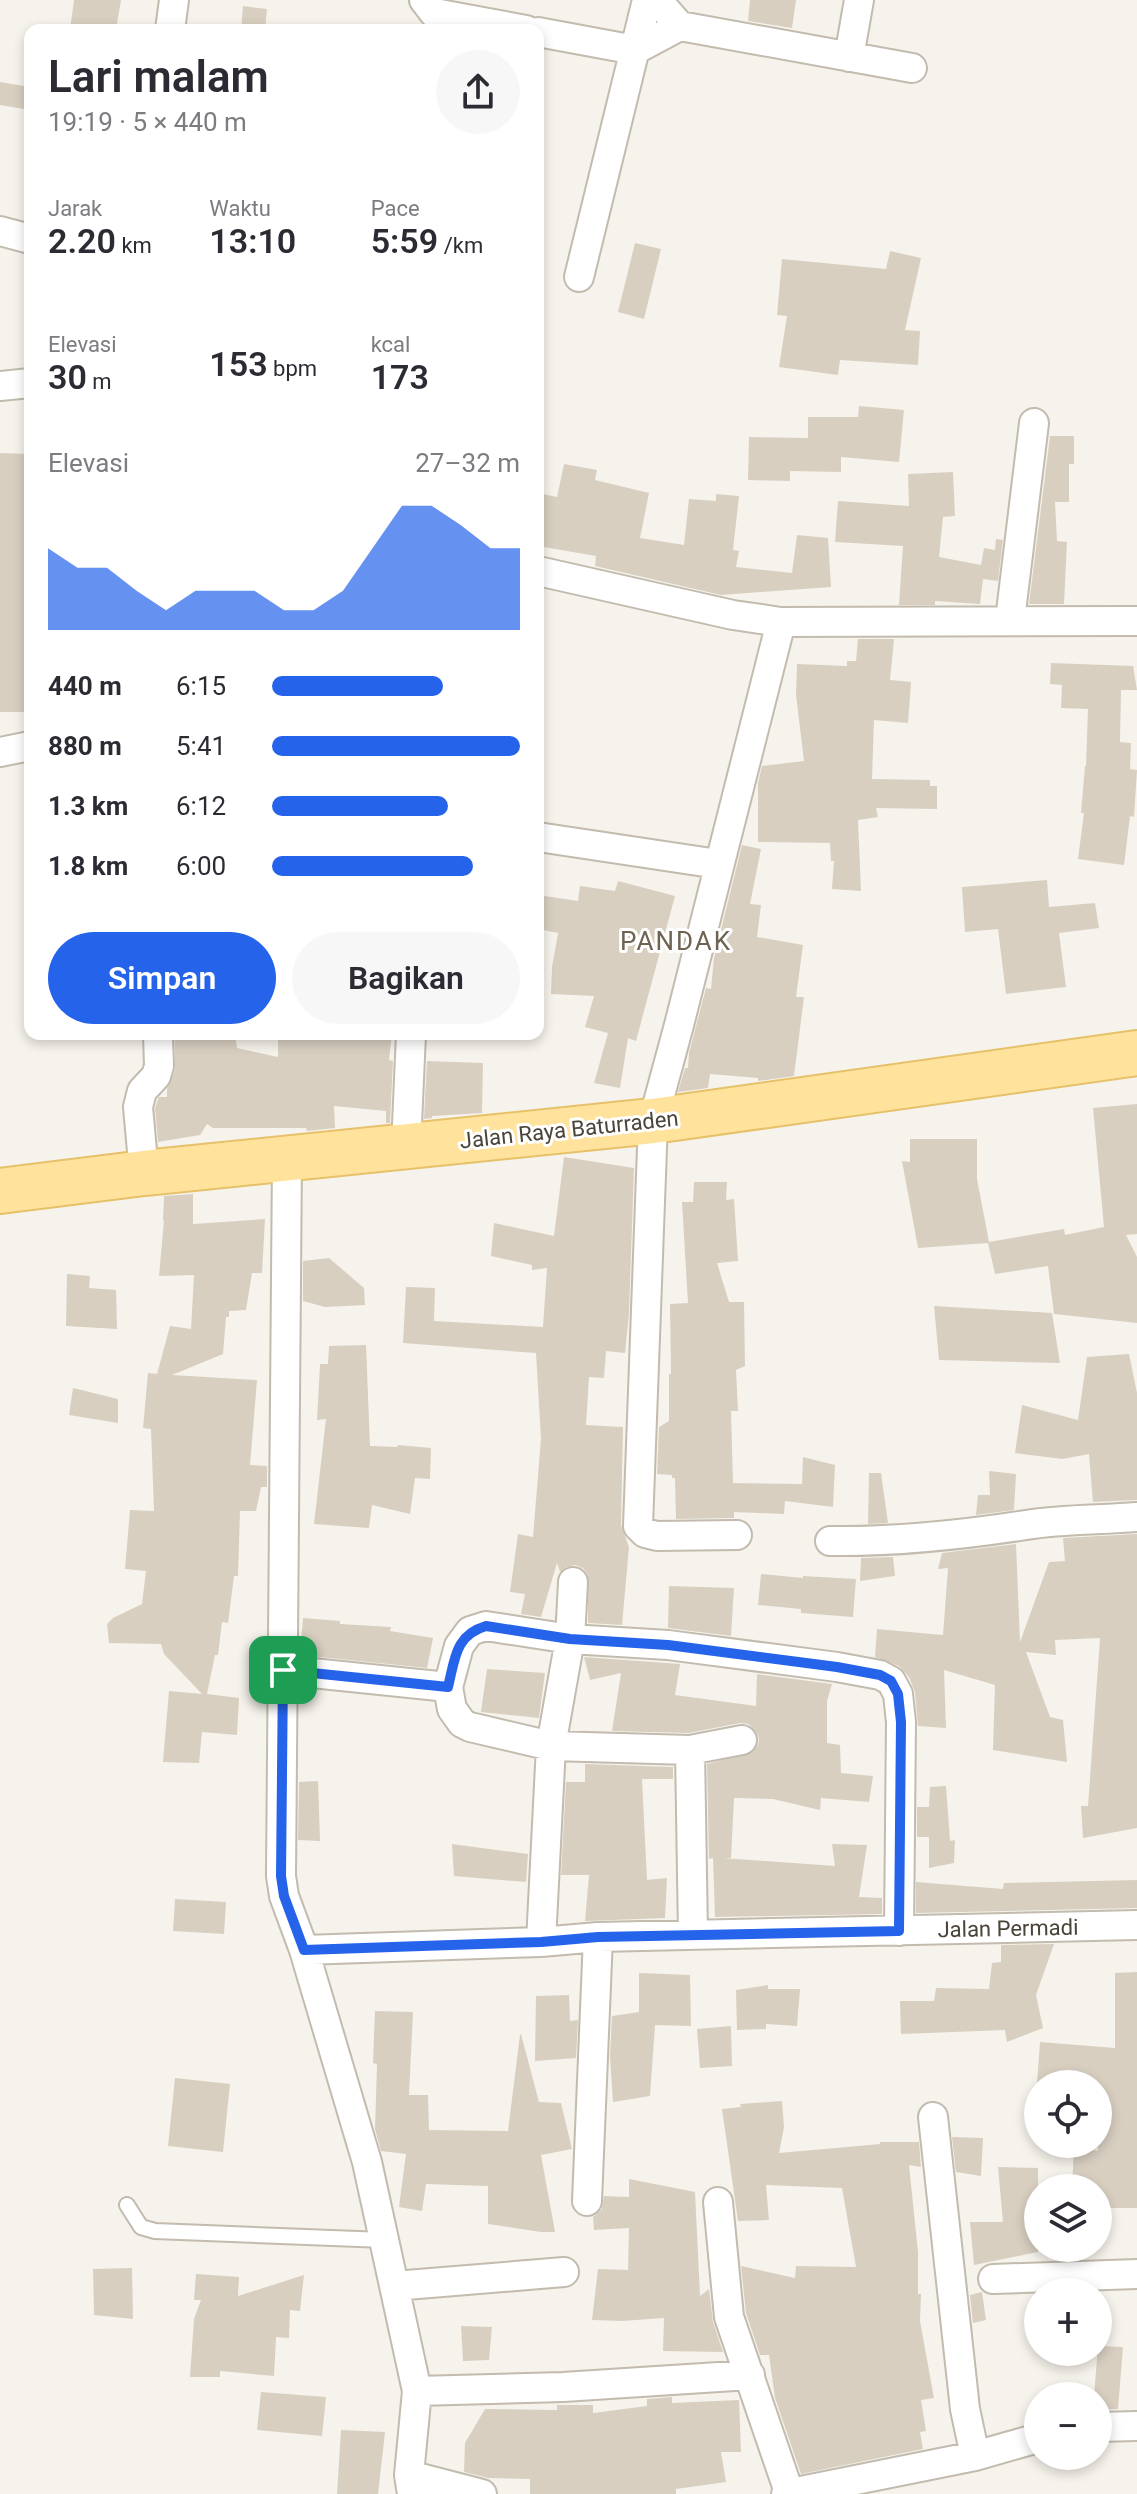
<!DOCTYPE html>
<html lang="id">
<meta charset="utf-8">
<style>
:root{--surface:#fff;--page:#f7f7f7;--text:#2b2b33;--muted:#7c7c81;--accent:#2563eb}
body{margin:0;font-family:Roboto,sans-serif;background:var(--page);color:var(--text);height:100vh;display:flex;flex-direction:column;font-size:30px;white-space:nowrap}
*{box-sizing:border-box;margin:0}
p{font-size:26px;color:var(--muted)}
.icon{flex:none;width:44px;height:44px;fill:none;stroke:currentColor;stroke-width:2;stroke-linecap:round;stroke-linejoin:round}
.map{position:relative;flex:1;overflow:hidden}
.details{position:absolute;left:24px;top:24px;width:520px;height:1016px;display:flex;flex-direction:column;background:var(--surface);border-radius:16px;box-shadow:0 4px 12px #0003}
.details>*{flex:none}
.tools{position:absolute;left:1024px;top:2070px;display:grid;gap:16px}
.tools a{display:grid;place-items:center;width:88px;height:88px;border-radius:50%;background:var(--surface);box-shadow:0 4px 12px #0003;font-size:40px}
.pin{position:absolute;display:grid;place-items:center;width:68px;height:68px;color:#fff;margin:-34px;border-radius:16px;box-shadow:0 4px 12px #0006}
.round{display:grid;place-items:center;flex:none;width:84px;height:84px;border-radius:42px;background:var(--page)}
.overview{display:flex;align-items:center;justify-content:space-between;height:136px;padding:0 24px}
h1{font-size:44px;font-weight:600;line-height:60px}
.figures{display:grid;grid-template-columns:repeat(3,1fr);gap:12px;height:136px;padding:8px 24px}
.figures div{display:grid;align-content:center}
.figures b{font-size:34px;font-weight:600}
.figures small{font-size:22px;font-weight:400}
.figures p{font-size:22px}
.chart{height:224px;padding:16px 24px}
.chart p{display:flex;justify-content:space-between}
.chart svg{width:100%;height:144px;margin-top:8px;fill:var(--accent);opacity:.7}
.action{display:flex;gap:16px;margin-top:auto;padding:16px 24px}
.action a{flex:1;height:92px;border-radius:48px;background:var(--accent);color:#fff;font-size:32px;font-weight:600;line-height:92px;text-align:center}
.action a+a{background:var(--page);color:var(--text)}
ul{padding:0 24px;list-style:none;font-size:26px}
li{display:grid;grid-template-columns:128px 96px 1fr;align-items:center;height:60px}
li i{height:20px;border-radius:10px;background:var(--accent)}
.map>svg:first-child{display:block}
</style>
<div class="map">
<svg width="1137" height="2494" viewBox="0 0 1137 2494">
<rect width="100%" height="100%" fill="#f6f3ec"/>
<path fill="#d8cfc1" d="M74,0H121L116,30H70Z
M750,0H796L792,28L748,21Z
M243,6L267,9L265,30H241Z
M0,82L30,87V110L0,105Z
M635,243L661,249L644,319L618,312Z
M890,251L921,258L905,330L920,331L918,365L840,360L838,375L779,367L787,316L777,315L782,259L886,269Z
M859,406L904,410L899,462L841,457V472L790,471V481L748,480L749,437L808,438V417H858Z
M1050,436H1074V464H1069V502H1055L1057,541L1067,542L1064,604H1029Z
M0,453L29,454L30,712H0Z
M564,464L597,470L595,480L649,493L640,538L684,545L689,499L716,501V494L739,496L733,550L739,551L736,567L792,573L797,535L828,538L831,587L721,595L595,566L596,556L538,546V527L543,494L557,497Z
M953,472L955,516L943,517L939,557L981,565L984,548L995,550L996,539L1003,540L998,581L983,579L980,604L935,601V605H899L903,546L835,542L838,501L909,506L908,474Z
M858,639H894L890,680L911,682L908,723L874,720L872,779L930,780V786H937V809L876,808L878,817L858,820L861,891L832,889L834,861H831L830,843L758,842V783L762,766L804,761L796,695L797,664L847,666V661H856Z
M1051,663L1133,666L1137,690H1121L1120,742L1131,743L1130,769L1137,770L1134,817L1130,816L1124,865L1078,859L1084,813H1081L1085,766H1086L1088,709L1061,708L1062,685L1050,684Z
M742,845L761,849L750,904L761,905L757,937L803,945L796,997H804L794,1076L758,1081V1078L710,1074L708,1088L678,1092L685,1068H688L689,1053L706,988L711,989L714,958Z
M1047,880L1049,907L1095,903L1099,928L1059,933L1066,987L1006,994L998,929L965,932L962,887Z
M618,881L675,896L636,1041L628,1038L620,1088L594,1083L608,1033L585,1027L594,996L551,994L552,967L558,933L538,929V895L578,901L580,886L615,891Z
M180,1034H235L237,1048L278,1057V1034H392L389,1060L393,1061L390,1123H386V1111L334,1106L335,1128L307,1131L306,1128H213L207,1124L200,1135L158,1142L155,1108L159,1097H167V1089L175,1070V1039Z
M427,1061L483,1063L482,1113L432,1116V1118L424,1119Z
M1137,1104V1234L1126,1235L1137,1257V1323L1054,1314L1048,1266L995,1274L988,1243L918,1248L902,1161L910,1162V1139H977V1179L989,1242L1064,1229L1065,1235L1104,1227L1093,1108Z
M564,1157L634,1168L629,1313L625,1353L606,1351L604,1378L589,1377L586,1425L623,1427L621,1525L629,1547L622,1625L588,1623V1575L583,1568L575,1565L566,1567L560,1572L557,1563L541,1617L521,1614L525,1594L510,1592L518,1534L533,1537L541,1439L536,1353L403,1343L406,1287L435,1288L434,1321L543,1327L547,1268L532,1270V1265L491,1256L494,1223L554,1236Z
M694,1182H727L726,1200L734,1199L738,1261L717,1263L729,1302H744L745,1366L736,1370L738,1411H731L733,1483L802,1484L803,1457L835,1465L833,1507L785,1501L784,1514L734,1512V1518L676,1519L675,1478H672V1475L657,1474L659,1427L669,1421V1374H671L670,1304L688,1303L682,1202H693Z
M193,1194V1224L265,1219L262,1273H252L246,1310L229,1311V1317H226L223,1354L172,1375L257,1380L250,1465L267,1466V1487H261L256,1511H240L238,1576H234L228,1623L222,1622L218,1655H215L207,1694L239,1698L237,1735L202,1732L199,1763L163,1762L169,1691L202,1694L164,1654L161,1644L109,1643L107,1624L113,1618L142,1604L146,1571L125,1569L130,1510L154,1511L151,1429L143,1428L148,1373L157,1374L170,1326L191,1329L194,1275L159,1276L164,1220L163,1221L164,1196Z
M329,1258L364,1288L365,1305L325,1307L303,1301V1261Z
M67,1274L90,1276L89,1288L116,1290L117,1329L66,1326Z
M934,1306L1052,1313L1060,1363L939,1360Z
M366,1345L370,1446L397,1447L398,1445L431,1448L430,1479L415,1478L410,1514L372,1505L369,1528L314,1524L326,1419L317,1420L320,1364H328L329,1346Z
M1129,1354L1137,1393V1500L1093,1502L1089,1454L1062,1459L1015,1453L1022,1405L1078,1420L1087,1357Z
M73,1388L118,1399V1423L69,1415Z
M989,1471L1016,1474L1014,1510L976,1515L978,1495H990Z
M869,1473H881L888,1523L868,1524Z
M1137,1534V1828L1083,1838L1081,1806H1088L1100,1638L1055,1640L1056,1655L1026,1652L1050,1717L1063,1720L1067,1762L993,1750L995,1685L944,1670L946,1728L918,1726L915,1692L909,1677L899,1666L875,1657L877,1629L943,1635L948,1568L938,1569L942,1553L1016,1544L1020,1642L1049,1562L1065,1561L1063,1538Z
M893,1557L895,1576L860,1581L861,1558Z
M761,1574L803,1578V1576L856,1579L853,1617L801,1613V1609L758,1605Z
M669,1586L734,1588L731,1636L668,1628Z
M303,1618L340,1621V1624L391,1627L390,1631L433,1638L427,1668L300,1655Z
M584,1657L680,1664L675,1695L756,1706L757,1674L832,1684L827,1701V1743L840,1745L841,1773L873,1776L869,1802L821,1798L820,1810L773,1799L734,1798L731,1858H723L835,1866L832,1844L867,1845L859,1897L882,1898V1914L715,1917L713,1858L709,1859L707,1764L752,1753L758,1745L759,1738L755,1730L748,1724L740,1723L689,1733L612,1731L621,1673L590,1680Z
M487,1669L545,1673L539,1718L481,1712Z
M585,1764L673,1767V1779H642L647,1880L667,1878L665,1918L585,1921L589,1875H561L566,1782H585Z
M318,1781L320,1841L298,1840L299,1782Z
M946,1786L950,1841L955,1840L954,1863L929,1868V1837H917V1807H929L930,1787Z
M452,1844L528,1854L526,1882L454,1876Z
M1137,1880V1908L916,1913V1882L1003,1889L1004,1883Z
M175,1899L226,1902L224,1934L173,1931Z
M1054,1944L1036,1995L1043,2028L1007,2042L1005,2030L901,2034L900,2001H934L936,1988L989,1989L992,1963L1001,1962V1945Z
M1137,1972V2208H1098V2188H1072L1074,2147L1098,2151V2084H1037L1040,2042L1115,2048V1973Z
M639,1973L690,1975L691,2026L655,2025L650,2096L613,2102L610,2057L612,2016L639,2012Z
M768,1985V1989H800L797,2026L766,2024V2029L737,2030L736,1990Z
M569,1995L570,2021L578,2020L576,2058L535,2061L536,1996Z
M375,2011L413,2012L409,2095H428L429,2130L508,2131L520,2035L521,2034L539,2102L561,2103L572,2149L541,2155L555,2232H541L488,2224V2186L426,2184L422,2211L399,2207L406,2154L381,2151L375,2129L377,2064L373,2063Z
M731,2026L732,2066L700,2068L697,2029Z
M175,2078L230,2084L223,2152L168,2146Z
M782,2101L784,2127L779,2153L880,2144V2142H919L921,2167L909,2165L918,2252V2294H921L920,2321L934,2398L921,2400L926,2431L920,2432L923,2449L801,2474L775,2398L769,2355H760L746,2313L741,2266L795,2278L796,2266L856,2267L842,2188L766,2185L769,2220L738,2221L722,2109L741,2107L740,2104Z
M952,2137L983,2138L981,2176L956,2172Z
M998,2167L1038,2168V2252L974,2265L970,2222H1003Z
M629,2179L695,2192L700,2296L709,2289L713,2322L723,2352L663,2351L664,2318L622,2321L592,2320L598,2269L628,2270L629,2228L594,2230L593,2217L602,2209L604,2196L629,2197Z
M132,2268L133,2319L94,2315L93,2269Z
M196,2274L239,2277L238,2296L304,2275L300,2311L290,2310L289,2338L276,2337L274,2376L220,2371V2377H190L194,2319L201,2300H194Z
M982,2292L986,2320L973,2323L970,2295Z
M461,2326L492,2327L489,2360L463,2361Z
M1098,2346L1123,2347L1118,2409L1098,2410V2396H1094Z
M261,2392L326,2397L322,2436L257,2430Z
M672,2397V2403L739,2400L741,2452H721L726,2482L676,2489V2494H530V2479L488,2478L464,2472L465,2443L485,2409L557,2410V2405H593V2413L647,2406V2399Z
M341,2430L385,2432L378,2494H337Z"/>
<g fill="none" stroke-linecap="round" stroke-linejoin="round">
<defs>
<path id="service" d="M127,2205L141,2227L155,2231L384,2240"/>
<path id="minor" d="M424,0L434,13L526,30
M657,0L680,26L912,68
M170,30L174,0
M538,32L635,50L680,26
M849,57L859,0
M0,231L30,239
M579,277L647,0
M0,386L30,383
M538,571L733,615L781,622L679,1025L653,1121L638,1526L645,1533L657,1536L737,1535
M1010,620L1034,423
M781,622L1137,621
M0,752L30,746
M538,837L718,864
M406,1147L411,1034
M287,1159L281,1876L284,1896L304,1950L367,2162L417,2391L409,2475L412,2494
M144,1173L138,1107L142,1091L156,1076L159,1066L158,1034
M830,1541C896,1542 961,1535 1026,1525C1062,1519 1101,1520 1137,1517
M283,1670L448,1687
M742,1740L690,1750L551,1746L470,1727L462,1723L452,1709L448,1687L459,1646L470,1631L486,1626L570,1639L668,1645L837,1667L880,1675L891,1681L898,1694L901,1722L899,1931
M690,1750L693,1935
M541,1942L551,1746L570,1639L573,1582
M304,1950L541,1942L598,1937L1137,1925
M933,2117L965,2409L975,2456
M587,2201L598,1937
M718,2202L729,2317L789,2492
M993,2279L1137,2274
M394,2286L564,2272
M417,2391L563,2387L750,2375
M1098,2427L1137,2426
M409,2475L482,2494
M786,2494L975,2456L1038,2438"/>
<path id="primary" d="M0,1191L144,1173L653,1121L1137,1053"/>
</defs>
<use href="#service" stroke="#c2bbae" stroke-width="18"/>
<use href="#minor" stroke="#c2bbae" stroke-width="32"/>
<use href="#primary" stroke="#e6c16a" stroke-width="48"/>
<use href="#service" stroke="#fff" stroke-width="14"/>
<use href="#minor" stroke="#fff" stroke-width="28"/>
<use href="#primary" stroke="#ffe39c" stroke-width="44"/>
</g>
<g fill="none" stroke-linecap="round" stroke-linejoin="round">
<defs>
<path id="route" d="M486,1626L570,1639L668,1645L837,1667L880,1675L891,1681L898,1694L901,1722L899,1931L598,1937L541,1942L304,1950L284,1896L281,1876L283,1670L448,1687C455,1659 455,1635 486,1626Z"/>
</defs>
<use href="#route" stroke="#fff" stroke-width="16"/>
<use href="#route" stroke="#2563eb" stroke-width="10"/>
</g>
<g text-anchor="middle" stroke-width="6" stroke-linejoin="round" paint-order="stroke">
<g font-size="22" fill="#4b4439" stroke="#fff">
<text transform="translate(569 1129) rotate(-6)" y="8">Jalan Raya Baturraden</text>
<text transform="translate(1008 1928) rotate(-1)" y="8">Jalan Permadi</text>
</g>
<g font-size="26" letter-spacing="2" fill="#6e6250" stroke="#fff">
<text x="676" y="950">PANDAK</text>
</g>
</g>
</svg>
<div class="tools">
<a><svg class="icon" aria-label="locate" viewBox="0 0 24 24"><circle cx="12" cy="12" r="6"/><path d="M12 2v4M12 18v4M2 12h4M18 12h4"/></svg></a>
<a><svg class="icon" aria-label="layers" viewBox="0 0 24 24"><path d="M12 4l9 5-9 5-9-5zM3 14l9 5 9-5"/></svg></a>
<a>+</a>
<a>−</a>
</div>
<div class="pin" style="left:283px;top:1670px;background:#1e9e55"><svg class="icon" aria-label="arrive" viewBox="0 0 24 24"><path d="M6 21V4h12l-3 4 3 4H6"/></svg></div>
<section class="details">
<div class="overview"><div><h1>Lari malam</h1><p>19:19 · 5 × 440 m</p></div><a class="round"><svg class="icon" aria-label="share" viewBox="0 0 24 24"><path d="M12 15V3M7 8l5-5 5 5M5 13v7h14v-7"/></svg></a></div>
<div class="figures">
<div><p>Jarak</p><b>2.20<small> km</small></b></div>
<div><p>Waktu</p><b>13:10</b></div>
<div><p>Pace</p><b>5:59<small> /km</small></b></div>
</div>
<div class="figures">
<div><p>Elevasi</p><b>30<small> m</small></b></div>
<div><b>153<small> bpm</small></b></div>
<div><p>kcal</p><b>173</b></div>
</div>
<div class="chart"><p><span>Elevasi</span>27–32 m</p>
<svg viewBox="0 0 160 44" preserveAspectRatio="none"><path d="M0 44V19L10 25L20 25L30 32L40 38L50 32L60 32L70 32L80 38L90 38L100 32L110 19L120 6L130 6L140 12L150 19L160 19V44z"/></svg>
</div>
<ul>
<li><b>440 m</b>6:15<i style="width:69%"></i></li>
<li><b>880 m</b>5:41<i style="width:100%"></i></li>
<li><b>1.3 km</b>6:12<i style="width:71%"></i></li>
<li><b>1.8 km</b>6:00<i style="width:81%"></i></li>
</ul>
<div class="action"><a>Simpan</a><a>Bagikan</a></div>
</section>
</div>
